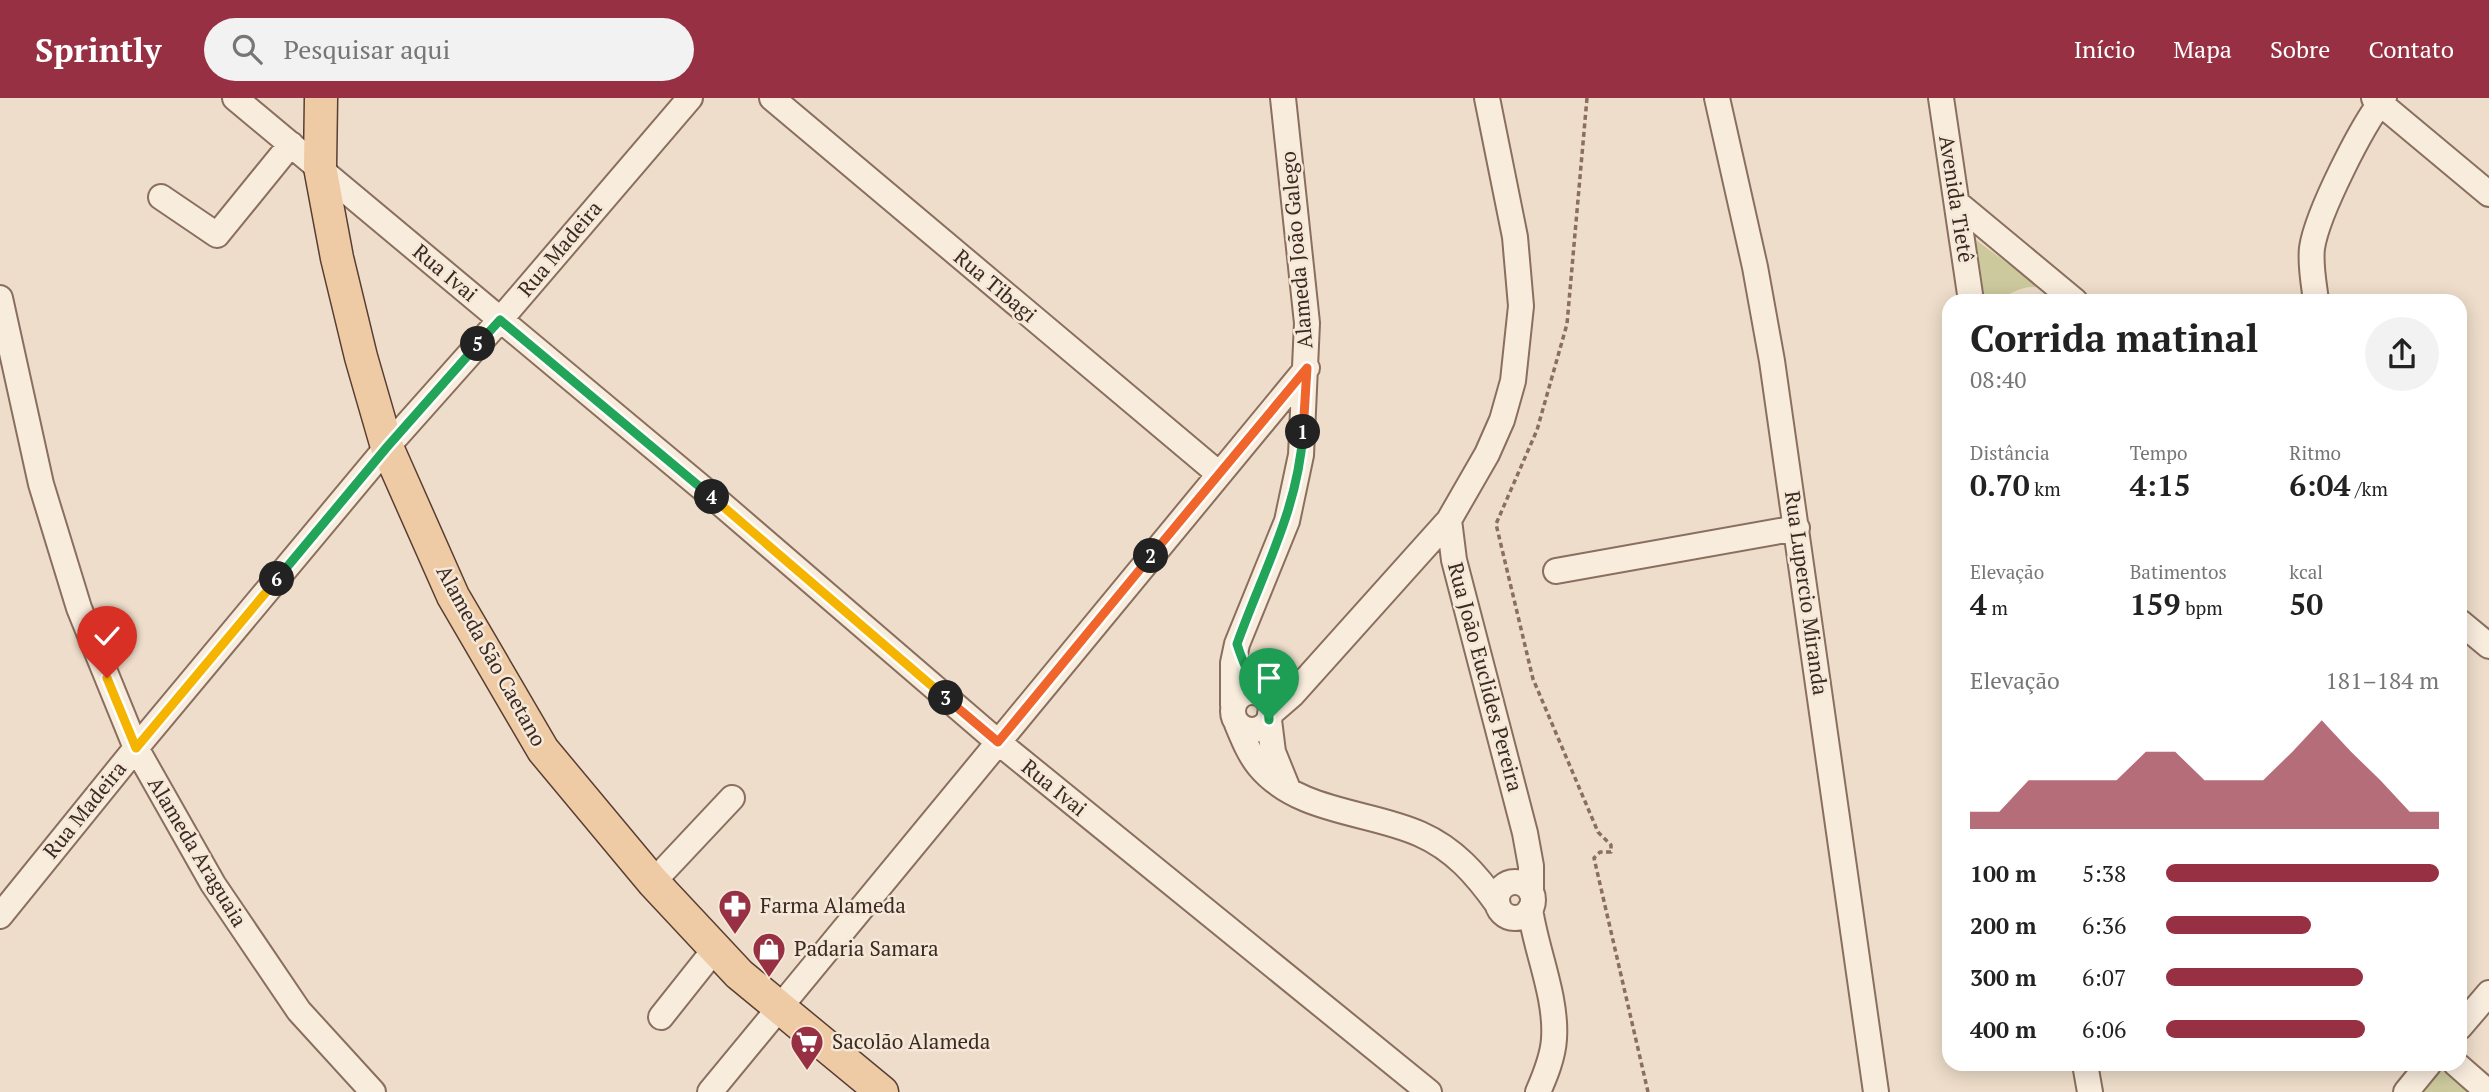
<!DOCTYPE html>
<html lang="pt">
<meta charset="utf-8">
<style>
:root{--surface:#fff;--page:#f2f2f2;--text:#222;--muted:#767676;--accent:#973042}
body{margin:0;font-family:"PT Serif",serif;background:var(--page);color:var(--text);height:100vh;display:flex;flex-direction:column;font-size:26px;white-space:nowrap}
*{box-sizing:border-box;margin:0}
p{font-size:23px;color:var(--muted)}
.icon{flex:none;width:38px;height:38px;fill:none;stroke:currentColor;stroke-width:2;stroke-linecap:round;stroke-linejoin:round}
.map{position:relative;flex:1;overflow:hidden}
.panel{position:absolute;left:1942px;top:196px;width:525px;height:777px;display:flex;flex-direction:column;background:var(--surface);border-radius:21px;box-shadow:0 4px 18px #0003}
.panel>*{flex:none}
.pin{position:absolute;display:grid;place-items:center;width:60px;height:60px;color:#fff;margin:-72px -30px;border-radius:50% 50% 50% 0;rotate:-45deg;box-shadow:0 0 7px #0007}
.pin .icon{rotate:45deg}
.km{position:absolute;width:35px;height:35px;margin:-18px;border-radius:50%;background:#222;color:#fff;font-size:19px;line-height:35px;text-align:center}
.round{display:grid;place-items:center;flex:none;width:74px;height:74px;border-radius:37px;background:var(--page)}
.summary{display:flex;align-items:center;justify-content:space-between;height:119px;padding:0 28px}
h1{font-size:38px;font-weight:800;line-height:52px}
.metrics{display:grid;grid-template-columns:repeat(3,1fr);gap:10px;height:119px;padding:7px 28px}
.metrics div{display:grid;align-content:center}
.metrics b{font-size:30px;font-weight:800}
.metrics small{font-size:19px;font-weight:400}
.metrics p{font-size:19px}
.chart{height:196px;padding:14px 28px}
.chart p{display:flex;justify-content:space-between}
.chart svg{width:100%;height:126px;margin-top:7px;fill:var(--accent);opacity:.7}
ul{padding:0 28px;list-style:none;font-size:23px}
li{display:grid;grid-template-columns:112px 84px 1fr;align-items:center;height:52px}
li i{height:18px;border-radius:9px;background:var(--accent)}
header{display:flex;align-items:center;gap:42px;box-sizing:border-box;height:98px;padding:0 35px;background:var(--accent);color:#fff}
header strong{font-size:33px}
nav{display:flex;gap:38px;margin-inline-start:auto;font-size:24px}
.search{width:490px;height:63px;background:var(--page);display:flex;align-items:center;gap:18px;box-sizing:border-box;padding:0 24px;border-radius:38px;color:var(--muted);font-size:26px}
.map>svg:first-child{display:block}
</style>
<header>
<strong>Sprintly</strong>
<div class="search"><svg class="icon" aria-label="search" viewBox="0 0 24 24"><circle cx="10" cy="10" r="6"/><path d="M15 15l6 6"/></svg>Pesquisar aqui</div>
<nav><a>Início</a><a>Mapa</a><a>Sobre</a><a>Contato</a></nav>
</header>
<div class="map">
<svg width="2489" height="994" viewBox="0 0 2489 994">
<rect width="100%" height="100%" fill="#eeddca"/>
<path fill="#ccca9d" d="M1976,142L2041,190C2018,185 2006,203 1985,203Z
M2444,970L2473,994H2423Z"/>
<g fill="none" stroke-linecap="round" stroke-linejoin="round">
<defs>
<path id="minor" d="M235,0L719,404L998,644L1429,994
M772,0L1219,376
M1717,0L1755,169L1772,263L1876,994
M1941,0L1971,203
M2374,0L2489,96
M161,99L217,137L291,46
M1957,105L2075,203
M0,200L41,386L79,510L136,650L213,786L299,913L373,994
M2316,203C2314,186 2310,167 2312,150C2317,116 2362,27 2384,0
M1449,422L1454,462L1525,735L1531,768V794
M1556,473L1797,430
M2460,524L2489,548
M1233 613a19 19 0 1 1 38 0a19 19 0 1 1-38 0Z
M1233,607V565L1237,546L1287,423L1301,357L1307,225L1283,0
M1270,616L1292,597L1449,422L1487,356L1502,322L1513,283L1521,208L1515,139L1487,0
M1269,622L1273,654L1288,691
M1237,626C1243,640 1249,656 1259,668C1298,715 1369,713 1420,736C1454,751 1476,776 1498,807
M653,784L732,700
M1497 802a18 18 0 1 1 36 0a18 18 0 1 1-36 0Z
M1530,811C1536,853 1557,899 1554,941C1553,959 1545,978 1538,994
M0,818L136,650L387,349L500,222L690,0
M661,919L715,851
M2460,929L2489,895
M2085,966L2090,994
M2456,966L2488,994
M710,994L1307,270
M2406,994L2429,966"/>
<path id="major" d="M321,0L320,69L337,160L361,259L387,349L453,498L543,652L653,784L739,876L882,994"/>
</defs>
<use href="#minor" stroke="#8a6e5e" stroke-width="28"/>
<use href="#major" stroke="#583e32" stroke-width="35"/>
<path stroke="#8a6e5e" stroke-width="3.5" stroke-dasharray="5 3.5" stroke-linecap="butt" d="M1587,0L1567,226L1537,332L1496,426L1533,581L1598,734L1611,747V754H1600L1594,760L1648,994"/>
<use href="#minor" stroke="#f8ecdd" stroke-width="24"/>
<use href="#major" stroke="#eecba4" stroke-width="32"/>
</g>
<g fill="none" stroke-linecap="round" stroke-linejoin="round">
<defs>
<path id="split-1" d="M1269,622L1268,604C1252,584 1245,571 1237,546C1263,473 1298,412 1303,334"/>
<path id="split-2" d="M1151,458L1307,270L1303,334"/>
<path id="split-3" d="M946,600L998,644L1151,458"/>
<path id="split-4" d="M712,399L946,600"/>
<path id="split-5" d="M478,246L500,222L712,399"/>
<path id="split-6" d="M277,481L387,349L478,246"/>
<path id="split-7" d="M107,580L136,650L277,481"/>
</defs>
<use href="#split-1" stroke="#fff" stroke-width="14"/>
<use href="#split-2" stroke="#fff" stroke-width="14"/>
<use href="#split-3" stroke="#fff" stroke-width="14"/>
<use href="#split-4" stroke="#fff" stroke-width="14"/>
<use href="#split-5" stroke="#fff" stroke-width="14"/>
<use href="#split-6" stroke="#fff" stroke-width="14"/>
<use href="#split-7" stroke="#fff" stroke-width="14"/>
<use href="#split-1" stroke="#22a559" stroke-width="9"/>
<use href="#split-2" stroke="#f0652b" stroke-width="9"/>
<use href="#split-3" stroke="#f0652b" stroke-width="9"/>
<use href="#split-4" stroke="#f5b400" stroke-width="9"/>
<use href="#split-5" stroke="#22a559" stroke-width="9"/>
<use href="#split-6" stroke="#22a559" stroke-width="9"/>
<use href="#split-7" stroke="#f5b400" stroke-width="9"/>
</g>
<defs>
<symbol id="pharmacy-pin" viewBox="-11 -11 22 30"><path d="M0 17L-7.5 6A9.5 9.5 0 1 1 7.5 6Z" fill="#973042" stroke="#f5e8d9"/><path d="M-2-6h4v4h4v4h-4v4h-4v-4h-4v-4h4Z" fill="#fff"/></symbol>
<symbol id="shop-pin" viewBox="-11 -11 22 30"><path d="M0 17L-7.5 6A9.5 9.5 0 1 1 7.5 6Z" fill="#973042" stroke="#f5e8d9"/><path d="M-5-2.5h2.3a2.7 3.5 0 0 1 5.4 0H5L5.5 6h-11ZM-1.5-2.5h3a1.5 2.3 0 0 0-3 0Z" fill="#fff"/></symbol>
<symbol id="supermarket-pin" viewBox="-11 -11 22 30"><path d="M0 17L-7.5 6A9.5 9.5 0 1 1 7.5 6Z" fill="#973042" stroke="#f5e8d9"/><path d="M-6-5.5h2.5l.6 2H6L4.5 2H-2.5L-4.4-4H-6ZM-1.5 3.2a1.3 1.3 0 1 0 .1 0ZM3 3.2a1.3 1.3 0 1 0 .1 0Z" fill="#fff"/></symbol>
</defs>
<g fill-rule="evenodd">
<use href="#pharmacy-pin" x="716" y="789" width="38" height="52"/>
<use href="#shop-pin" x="750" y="832" width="38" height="52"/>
<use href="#supermarket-pin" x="788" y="925" width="38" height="52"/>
</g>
<g text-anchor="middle" stroke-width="5" stroke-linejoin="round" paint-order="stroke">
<g font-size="21" fill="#3b2a21" stroke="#f5e8d9">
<text transform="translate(1956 101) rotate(81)" y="7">Avenida Tietê</text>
<text transform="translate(560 151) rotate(-50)" y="7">Rua Madeira</text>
<text transform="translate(1297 152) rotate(-95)" y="7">Alameda João Galego</text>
<text transform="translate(445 175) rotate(40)" y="7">Rua Ivai</text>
<text transform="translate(995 188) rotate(40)" y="7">Rua Tibagi</text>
<text transform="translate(1806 495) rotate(82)" y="7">Rua Lupercio Miranda</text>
<text transform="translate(491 558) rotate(61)" y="7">Alameda São Caetano</text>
<text transform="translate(1485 579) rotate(75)" y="7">Rua João Euclides Pereira</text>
<text transform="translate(1054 690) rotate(39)" y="7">Rua Ivai</text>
<text transform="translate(85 712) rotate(-51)" y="7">Rua Madeira</text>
<text transform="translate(197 754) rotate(59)" y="7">Alameda Araguaia</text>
</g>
<g font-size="21" fill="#3b2a21" stroke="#f5e8d9" text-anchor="start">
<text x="760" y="815">Farma Alameda</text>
<text x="794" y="858">Padaria Samara</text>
<text x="832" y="951">Sacolão Alameda</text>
</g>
</g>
</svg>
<div class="pin" style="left:1269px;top:622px;background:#1e9e55"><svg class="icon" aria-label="arrive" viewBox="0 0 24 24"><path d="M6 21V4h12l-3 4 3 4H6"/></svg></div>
<div class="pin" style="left:107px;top:580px;background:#d93025"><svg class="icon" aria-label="check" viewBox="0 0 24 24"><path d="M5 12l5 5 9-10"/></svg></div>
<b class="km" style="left:1303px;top:334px">1</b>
<b class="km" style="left:1151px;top:458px">2</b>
<b class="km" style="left:946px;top:600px">3</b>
<b class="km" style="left:712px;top:399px">4</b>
<b class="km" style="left:478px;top:246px">5</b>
<b class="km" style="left:277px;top:481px">6</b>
<section class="panel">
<div class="summary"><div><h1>Corrida matinal</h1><p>08:40</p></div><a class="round"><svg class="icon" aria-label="share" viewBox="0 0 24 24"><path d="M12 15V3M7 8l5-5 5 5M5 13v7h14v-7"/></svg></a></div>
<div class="metrics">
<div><p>Distância</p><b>0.70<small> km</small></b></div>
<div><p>Tempo</p><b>4:15</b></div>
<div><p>Ritmo</p><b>6:04<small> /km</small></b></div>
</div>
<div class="metrics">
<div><p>Elevação</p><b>4<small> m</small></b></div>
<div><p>Batimentos</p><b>159<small> bpm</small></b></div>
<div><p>kcal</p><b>50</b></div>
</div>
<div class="chart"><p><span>Elevação</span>181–184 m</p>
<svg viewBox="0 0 160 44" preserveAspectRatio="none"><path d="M0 44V38L10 38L20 27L30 27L40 27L50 27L60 17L70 17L80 27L90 27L100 27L110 17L120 6L130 17L140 27L150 38L160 38V44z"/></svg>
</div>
<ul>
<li><b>100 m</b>5:38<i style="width:100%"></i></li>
<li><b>200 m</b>6:36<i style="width:53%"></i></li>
<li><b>300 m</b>6:07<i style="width:72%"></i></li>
<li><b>400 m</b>6:06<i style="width:73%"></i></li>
</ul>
</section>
</div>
